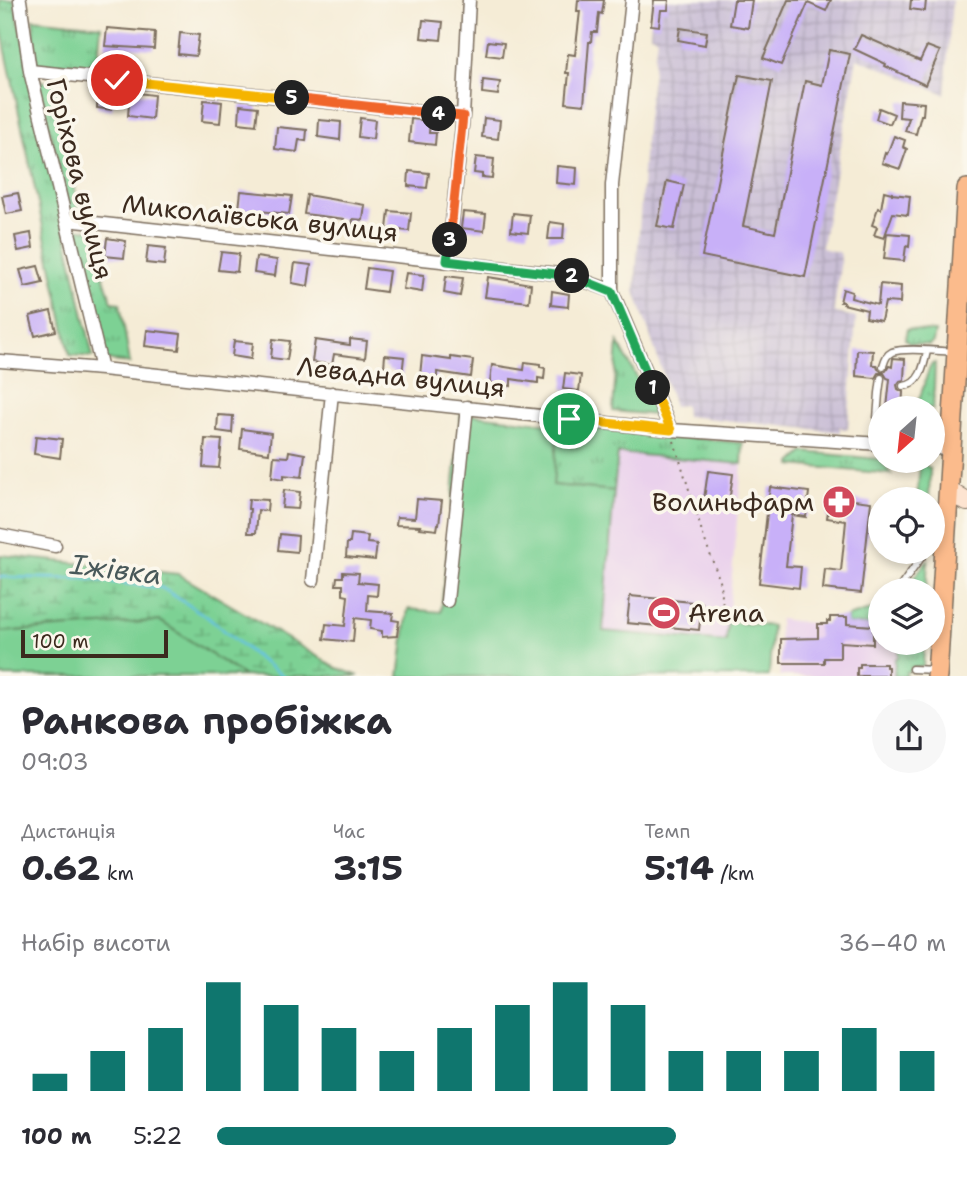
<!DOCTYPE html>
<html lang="uk">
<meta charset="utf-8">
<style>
:root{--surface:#fff;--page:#f7f7f7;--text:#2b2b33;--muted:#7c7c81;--accent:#0f766e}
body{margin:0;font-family:"Shantell Sans",sans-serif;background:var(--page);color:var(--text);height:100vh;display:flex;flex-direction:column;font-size:26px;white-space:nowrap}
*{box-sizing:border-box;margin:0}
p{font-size:23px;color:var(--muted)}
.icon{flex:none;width:38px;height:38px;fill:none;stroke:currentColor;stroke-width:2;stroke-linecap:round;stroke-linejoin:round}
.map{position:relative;height:676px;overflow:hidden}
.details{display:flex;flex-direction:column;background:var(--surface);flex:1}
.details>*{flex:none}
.needle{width:46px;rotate:207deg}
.controls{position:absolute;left:868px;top:396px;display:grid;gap:14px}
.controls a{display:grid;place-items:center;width:77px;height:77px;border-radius:50%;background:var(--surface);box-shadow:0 4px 10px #0003;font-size:35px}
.scale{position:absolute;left:21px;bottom:18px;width:147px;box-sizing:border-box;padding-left:7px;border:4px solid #3b2a1e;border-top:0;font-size:19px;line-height:24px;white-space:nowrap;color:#3b2a1e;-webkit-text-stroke:5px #fbf7ec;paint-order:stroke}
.pin{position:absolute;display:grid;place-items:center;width:60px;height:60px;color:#fff;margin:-30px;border:4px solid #fff;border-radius:50%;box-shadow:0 2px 7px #0007}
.km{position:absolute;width:35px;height:35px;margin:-18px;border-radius:50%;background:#222;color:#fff;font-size:19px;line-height:35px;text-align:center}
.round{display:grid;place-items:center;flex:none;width:74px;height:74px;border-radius:37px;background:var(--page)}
.headline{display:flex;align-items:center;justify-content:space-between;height:119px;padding:0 21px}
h1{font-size:38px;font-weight:700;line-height:52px}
.figures{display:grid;grid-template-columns:repeat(3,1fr);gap:10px;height:119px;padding:7px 21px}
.figures div{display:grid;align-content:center}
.figures b{font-size:35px;font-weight:700}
.figures small{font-size:19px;font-weight:400}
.figures p{font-size:19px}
.chart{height:196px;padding:14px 21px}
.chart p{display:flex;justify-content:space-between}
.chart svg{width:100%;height:126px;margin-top:7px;stroke:var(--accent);stroke-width:6}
ul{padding:0 21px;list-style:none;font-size:23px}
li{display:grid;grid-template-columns:112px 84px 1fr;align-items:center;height:52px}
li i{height:18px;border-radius:9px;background:var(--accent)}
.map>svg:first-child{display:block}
</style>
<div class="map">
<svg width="967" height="677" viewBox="0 0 967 677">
<defs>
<pattern id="industrial-grid" width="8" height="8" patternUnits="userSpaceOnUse" patternTransform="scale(1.75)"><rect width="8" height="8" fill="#cabfd6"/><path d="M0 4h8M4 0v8" fill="none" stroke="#aea4b7"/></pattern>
<pattern id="grass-tufts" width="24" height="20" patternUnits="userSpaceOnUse" patternTransform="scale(1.75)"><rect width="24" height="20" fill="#7dd194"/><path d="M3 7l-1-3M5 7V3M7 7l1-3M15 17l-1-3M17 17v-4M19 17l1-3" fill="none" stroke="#68aa78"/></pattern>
<pattern id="wetland-marsh" width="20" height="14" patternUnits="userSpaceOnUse" patternTransform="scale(1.75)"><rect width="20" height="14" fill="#7dd194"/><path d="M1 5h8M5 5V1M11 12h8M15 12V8" fill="none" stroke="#68aa78"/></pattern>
</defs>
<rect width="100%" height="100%" fill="#fbf7ec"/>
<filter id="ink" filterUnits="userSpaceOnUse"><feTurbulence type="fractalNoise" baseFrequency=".0143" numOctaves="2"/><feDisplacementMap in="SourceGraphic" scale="14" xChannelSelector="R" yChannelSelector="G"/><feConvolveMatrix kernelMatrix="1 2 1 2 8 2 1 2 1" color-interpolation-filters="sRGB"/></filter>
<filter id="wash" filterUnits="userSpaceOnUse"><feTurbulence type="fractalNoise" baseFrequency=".00686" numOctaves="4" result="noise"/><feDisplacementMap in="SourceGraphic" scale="28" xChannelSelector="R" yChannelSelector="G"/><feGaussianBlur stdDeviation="1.57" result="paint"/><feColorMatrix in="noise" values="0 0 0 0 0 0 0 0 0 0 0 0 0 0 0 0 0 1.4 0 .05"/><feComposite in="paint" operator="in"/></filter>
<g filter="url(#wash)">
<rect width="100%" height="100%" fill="#f5ecd6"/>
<path fill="#ead1ec" d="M618,453L742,464L726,642L602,631Z
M830,617H847V624L880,626V642H898V658H895L894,676H780L779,619L816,624H827L830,621Z"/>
<path fill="url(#industrial-grid)" d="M653,0H952L945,94L857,58L822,245V248L840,253L841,258L834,310L836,313L856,317L848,429H843L840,426V432L686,416L685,405L674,406L635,291L646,127L657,37L650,35Z"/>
<path fill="url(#grass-tufts)" stroke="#5c7e59" stroke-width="2" d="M0,0H14L93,357L70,355L0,23Z
M33,19L101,26L97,70L37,64Z
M38,81L56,83L79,215L70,214Z
M73,228L99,231L101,268L112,302L120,303L130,363L105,360Z
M907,329L933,332H935L933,342L929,345L909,343L905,339Z
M618,342L657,415L613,411Z
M935,363L933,411V408H911C925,397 923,378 932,364Z
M558,425L743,443L742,464L618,453L614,491L553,485Z
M804,452L879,459L891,474L792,465V463Z
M920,464L925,465L930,469L929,499H917Z
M928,560L926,590H905L908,585Z
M880,607V626L847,624V617Z
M898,642C908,642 918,640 924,648L923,667H911L910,671L906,672V676L894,677L895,658H898Z"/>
<path fill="url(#wetland-marsh)" stroke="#5c7e59" stroke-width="2" d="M0,555L178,574L337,668L359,676H244L160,621L0,632Z"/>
<path fill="#7dd194" stroke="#5c7e59" stroke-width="2" d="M461,413L558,425L553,485L614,491L603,631L726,642L728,622L772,626L769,676L399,677L408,609L441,612Z
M160,621L244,676H0V632Z"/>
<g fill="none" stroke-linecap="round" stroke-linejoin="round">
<path stroke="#65c2e3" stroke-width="2.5" d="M0,577L85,579L162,588L206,616L260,660L285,677"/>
</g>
<g id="blocks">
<path fill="#c8b0f8" d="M578,0H604L602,14L599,13L597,32H592L591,42H589L584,105L566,103L569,73H566L568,54L575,55L580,11H577Z
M654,0H669L668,10H661L659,26L651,25Z
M734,0H752L748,28L730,25Z
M788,0H831L826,11L808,3L781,65L763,58Z
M911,0H926L925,11L910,9Z
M423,20L443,22L441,40L421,38Z
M107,28L155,32L154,49L105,46Z
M680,28L707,32L705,45L678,40Z
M180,33L199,35L196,56L178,54Z
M861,35L920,61L927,46L940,51L925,85L885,66L886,64L854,49Z
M488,41L504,43L502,57L486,55Z
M829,50L850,54L805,277L702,256L739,75L772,81L743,226L775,233L805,81L822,85Z
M483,80L500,82L498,95L482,93Z
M98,92L114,94L112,110L97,108Z
M130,92L154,95L152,119L128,116Z
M204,100L222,102L220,123L202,121Z
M900,101L924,103L923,115H921L916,134L905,131L909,118L899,117Z
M240,105L258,107L256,125L239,123Z
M879,108L894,114L890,124L876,119Z
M360,118L375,120L373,139L358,137Z
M484,118L500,120L498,139L482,137Z
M411,119L430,121L429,133H436L435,145L409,142Z
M319,120L341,122L340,140L318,137Z
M277,127L307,130L306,141L299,140L297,152L275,149Z
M894,136L905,140L903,147L907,149L900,169L882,163L885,153L887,154Z
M476,157L494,159L492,178L482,177V174L474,173Z
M557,166L577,168L576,185L556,183Z
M409,171L429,173L427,188L408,186Z
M667,181L684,185L674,229L657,226Z
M241,191L292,196L289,214L239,209Z
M884,191L892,193V194L910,196L908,215L893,213L884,238L874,235L877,227L872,225L878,208L881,209Z
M18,193L22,211L6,214L2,196Z
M307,195L365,205L363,220L353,219L352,227L344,226V219L304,214Z
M389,211L411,213L409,231L387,229Z
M463,212L486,214L484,231L461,228Z
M513,213L530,215L528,233L511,231Z
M550,222L564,224L563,239H548Z
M31,233L33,248L18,251L15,236Z
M887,233L910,235L909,247L906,246L904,261L884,259Z
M107,238L126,241L124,258L105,256Z
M148,246L166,248L164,265L146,263Z
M221,252L239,254L237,272L218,270Z
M256,257L277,260L275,276L254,273Z
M295,263L311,265L308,286L292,283Z
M38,266L43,283L25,287L20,270Z
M367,268L389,271L386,292L364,289Z
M406,273L424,275L422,292L403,289Z
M446,276L463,278L460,296L444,293Z
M488,277L531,284L529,302L485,297Z
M880,284L901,286L900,303L885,302L881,321L866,318L867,310L843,304V302H840L843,289L852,292L851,298L878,305Z
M552,291L569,294L568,307L551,305Z
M51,311L56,331L35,336L30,316Z
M147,330L181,334L179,350L145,346Z
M273,339L290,341L287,360L271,358Z
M350,339L367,341L365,358L334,354L332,365L312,362L315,340L350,345Z
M234,341L253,343L251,359L232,356Z
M857,350L873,351L872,365H877L878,369L882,372L886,371L889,366L892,367L893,358L905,359L904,380L900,381L897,385L898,389L903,392L902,408H887L890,379L887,378L884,373H878L875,378L856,376Z
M385,355L404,357L402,375L394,374V371L388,370V367H384Z
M422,356L451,360V357L473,360L471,377L437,372V379L420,376Z
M525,362L540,364V367L545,368L544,379L538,378V383L511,379V386L490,383L492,365L524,370Z
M565,373L581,375L579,391L563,389Z
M218,415L233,416L232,433L217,431Z
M242,429L271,433L269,453L240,449Z
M36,436L62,439L60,458L34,454Z
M205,439L222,440L219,468L203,467Z
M289,451L305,454L302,477L284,475V479L272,477L274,456L288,457Z
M708,471L733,474L728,510L703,506Z
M770,487L809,492L806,517L792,515L786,566L801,567L799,588L759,583Z
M284,490L300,492L298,509L282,508Z
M830,497L871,502L861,593L823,589L825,569L841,571L846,521L827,518Z
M249,499L268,500L267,511L258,510L256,533H248L250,509H248Z
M417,499L442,501L439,524H438L437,530L419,528L420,526L396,525L397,517L415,518Z
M280,534L298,536L297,552L278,550Z
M351,534L368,536L367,543L377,544L375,560L346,557L347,543H350Z
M343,572L359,573L358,582L378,584L377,596L368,595L367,611L393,613L392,620L399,621L397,636L382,637V631L370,629L371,620L355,618L353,642L324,639L326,624L345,626L348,596L343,595V585H336L337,577H343Z
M630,596L702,603L699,630L627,623Z
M830,617H847V624L873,626V644L840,642V658H824V663H781V639L818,638V624H827V621H830Z
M860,664H886V667H888V676H857V668H860Z"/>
</g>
</g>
<g filter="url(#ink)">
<use href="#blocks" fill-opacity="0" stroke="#7c6e5e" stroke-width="2"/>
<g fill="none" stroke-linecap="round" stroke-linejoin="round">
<defs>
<path id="lane" d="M883,366C885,360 886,355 892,352C905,347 939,351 954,352
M903,386C920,385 924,366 927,351
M875,444L879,393L881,378
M933,542L941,533
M898,590L926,551
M912,669L936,670"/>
<path id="street" d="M20,0L30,71L102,369
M632,0L612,185V291L671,430
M30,71L463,116
M67,220L568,275L612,291
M448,261L463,116L469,0
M0,361L102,369L671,430L880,444
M933,448L951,449
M0,535L55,546
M313,580L332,393
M447,601L467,407"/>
<path id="secondary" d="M949,491L967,502"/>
<path id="primary" d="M937,677L967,189"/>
</defs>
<use href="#lane" stroke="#7c6e5e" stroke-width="9"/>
<use href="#street" stroke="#7c6e5e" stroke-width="15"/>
<use href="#secondary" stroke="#7c6e5e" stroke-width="20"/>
<use href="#primary" stroke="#7c6e5e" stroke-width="22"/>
<path stroke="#7c6e5e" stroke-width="2" stroke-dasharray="2 5" stroke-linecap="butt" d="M674,441L703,535L721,584L723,611
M897,499L906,494"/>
<use href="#lane" stroke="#fff" stroke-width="6"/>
<use href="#street" stroke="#fff" stroke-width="12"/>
<use href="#secondary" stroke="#fde4d1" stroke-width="18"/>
<use href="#primary" stroke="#fbbb8c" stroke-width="19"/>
</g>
</g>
<g fill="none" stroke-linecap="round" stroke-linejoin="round" filter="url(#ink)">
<defs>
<path id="split-1" d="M569,419L671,430L653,388"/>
<path id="split-2" d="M572,276L612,292L653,388"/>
<path id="split-3" d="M450,240L447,261L572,276"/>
<path id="split-4" d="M439,114L463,116L450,240"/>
<path id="split-5" d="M292,98L439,114"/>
<path id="split-6" d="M117,80L292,98"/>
</defs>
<use href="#split-1" stroke="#fff" stroke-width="14"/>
<use href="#split-2" stroke="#fff" stroke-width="14"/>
<use href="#split-3" stroke="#fff" stroke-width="14"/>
<use href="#split-4" stroke="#fff" stroke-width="14"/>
<use href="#split-5" stroke="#fff" stroke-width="14"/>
<use href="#split-6" stroke="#fff" stroke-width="14"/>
<use href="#split-1" stroke="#f5b400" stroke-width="9"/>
<use href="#split-2" stroke="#22a559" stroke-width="9"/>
<use href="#split-3" stroke="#22a559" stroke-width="9"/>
<use href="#split-4" stroke="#f0652b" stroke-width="9"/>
<use href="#split-5" stroke="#f0652b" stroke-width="9"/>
<use href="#split-6" stroke="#f5b400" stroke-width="9"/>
</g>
<defs>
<symbol id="pharmacy-disc" viewBox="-11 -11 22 22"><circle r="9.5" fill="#d1495b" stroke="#fbf7ec"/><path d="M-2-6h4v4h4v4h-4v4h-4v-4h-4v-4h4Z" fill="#fff"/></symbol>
<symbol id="stadium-disc" viewBox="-11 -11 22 22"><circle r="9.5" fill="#d1495b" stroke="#fbf7ec"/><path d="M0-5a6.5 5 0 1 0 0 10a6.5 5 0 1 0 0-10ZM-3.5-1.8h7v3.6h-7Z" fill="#fff"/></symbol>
</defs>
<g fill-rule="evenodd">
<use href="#pharmacy-disc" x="820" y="483" width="38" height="38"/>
<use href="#stadium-disc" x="645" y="594" width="38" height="38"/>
</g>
<g text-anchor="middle" stroke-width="7" stroke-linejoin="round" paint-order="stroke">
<g font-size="26" fill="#3b2a1e" stroke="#fbf7ec">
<text transform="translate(80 179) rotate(76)" y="9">Горіхова вулиця</text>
<text transform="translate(260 218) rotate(6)" y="9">Миколаївська вулиця</text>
<text transform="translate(401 377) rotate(6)" y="9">Левадна вулиця</text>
</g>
<g font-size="26" fill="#3b2a1e" stroke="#fbf7ec" text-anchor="end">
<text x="814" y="511">Волиньфарм</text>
<text x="688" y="622" text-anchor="start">Arena</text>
</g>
<g font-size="28" font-style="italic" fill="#485859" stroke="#fbf7ec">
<text transform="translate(116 569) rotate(7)" y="10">Іжівка</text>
</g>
</g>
</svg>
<div class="controls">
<a><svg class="needle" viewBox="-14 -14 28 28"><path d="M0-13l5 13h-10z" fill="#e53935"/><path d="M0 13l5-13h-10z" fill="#7c7c81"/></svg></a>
<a><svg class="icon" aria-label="locate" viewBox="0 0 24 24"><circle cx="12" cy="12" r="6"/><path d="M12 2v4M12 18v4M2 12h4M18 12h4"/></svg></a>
<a><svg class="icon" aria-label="layers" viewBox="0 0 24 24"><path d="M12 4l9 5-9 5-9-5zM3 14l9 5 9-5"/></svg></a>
</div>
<div class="scale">100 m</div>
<div class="pin" style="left:569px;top:419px;background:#1e9e55"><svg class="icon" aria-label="arrive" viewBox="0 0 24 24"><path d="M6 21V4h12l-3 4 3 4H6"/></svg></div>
<div class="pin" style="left:117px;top:80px;background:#d93025"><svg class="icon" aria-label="check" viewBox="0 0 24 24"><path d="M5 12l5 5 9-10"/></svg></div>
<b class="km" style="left:653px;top:388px">1</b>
<b class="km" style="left:572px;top:276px">2</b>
<b class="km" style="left:450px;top:240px">3</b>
<b class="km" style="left:439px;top:114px">4</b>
<b class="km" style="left:292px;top:98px">5</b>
</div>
<section class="details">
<div class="headline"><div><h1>Ранкова пробіжка</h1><p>09:03</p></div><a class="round"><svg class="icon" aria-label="share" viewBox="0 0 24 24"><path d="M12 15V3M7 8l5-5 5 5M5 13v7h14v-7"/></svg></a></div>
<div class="figures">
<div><p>Дистанція</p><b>0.62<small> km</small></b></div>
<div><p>Час</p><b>3:15</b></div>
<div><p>Темп</p><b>5:14<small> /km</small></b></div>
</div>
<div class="chart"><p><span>Набір висоти</span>36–40 m</p>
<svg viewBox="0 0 160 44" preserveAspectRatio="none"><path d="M5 44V38M15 44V30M25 44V22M35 44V6M45 44V14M55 44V22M65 44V30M75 44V22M85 44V14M95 44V6M105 44V14M115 44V30M125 44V30M135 44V30M145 44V22M155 44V30"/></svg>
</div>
<ul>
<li><b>100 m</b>5:22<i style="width:63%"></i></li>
</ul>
</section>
